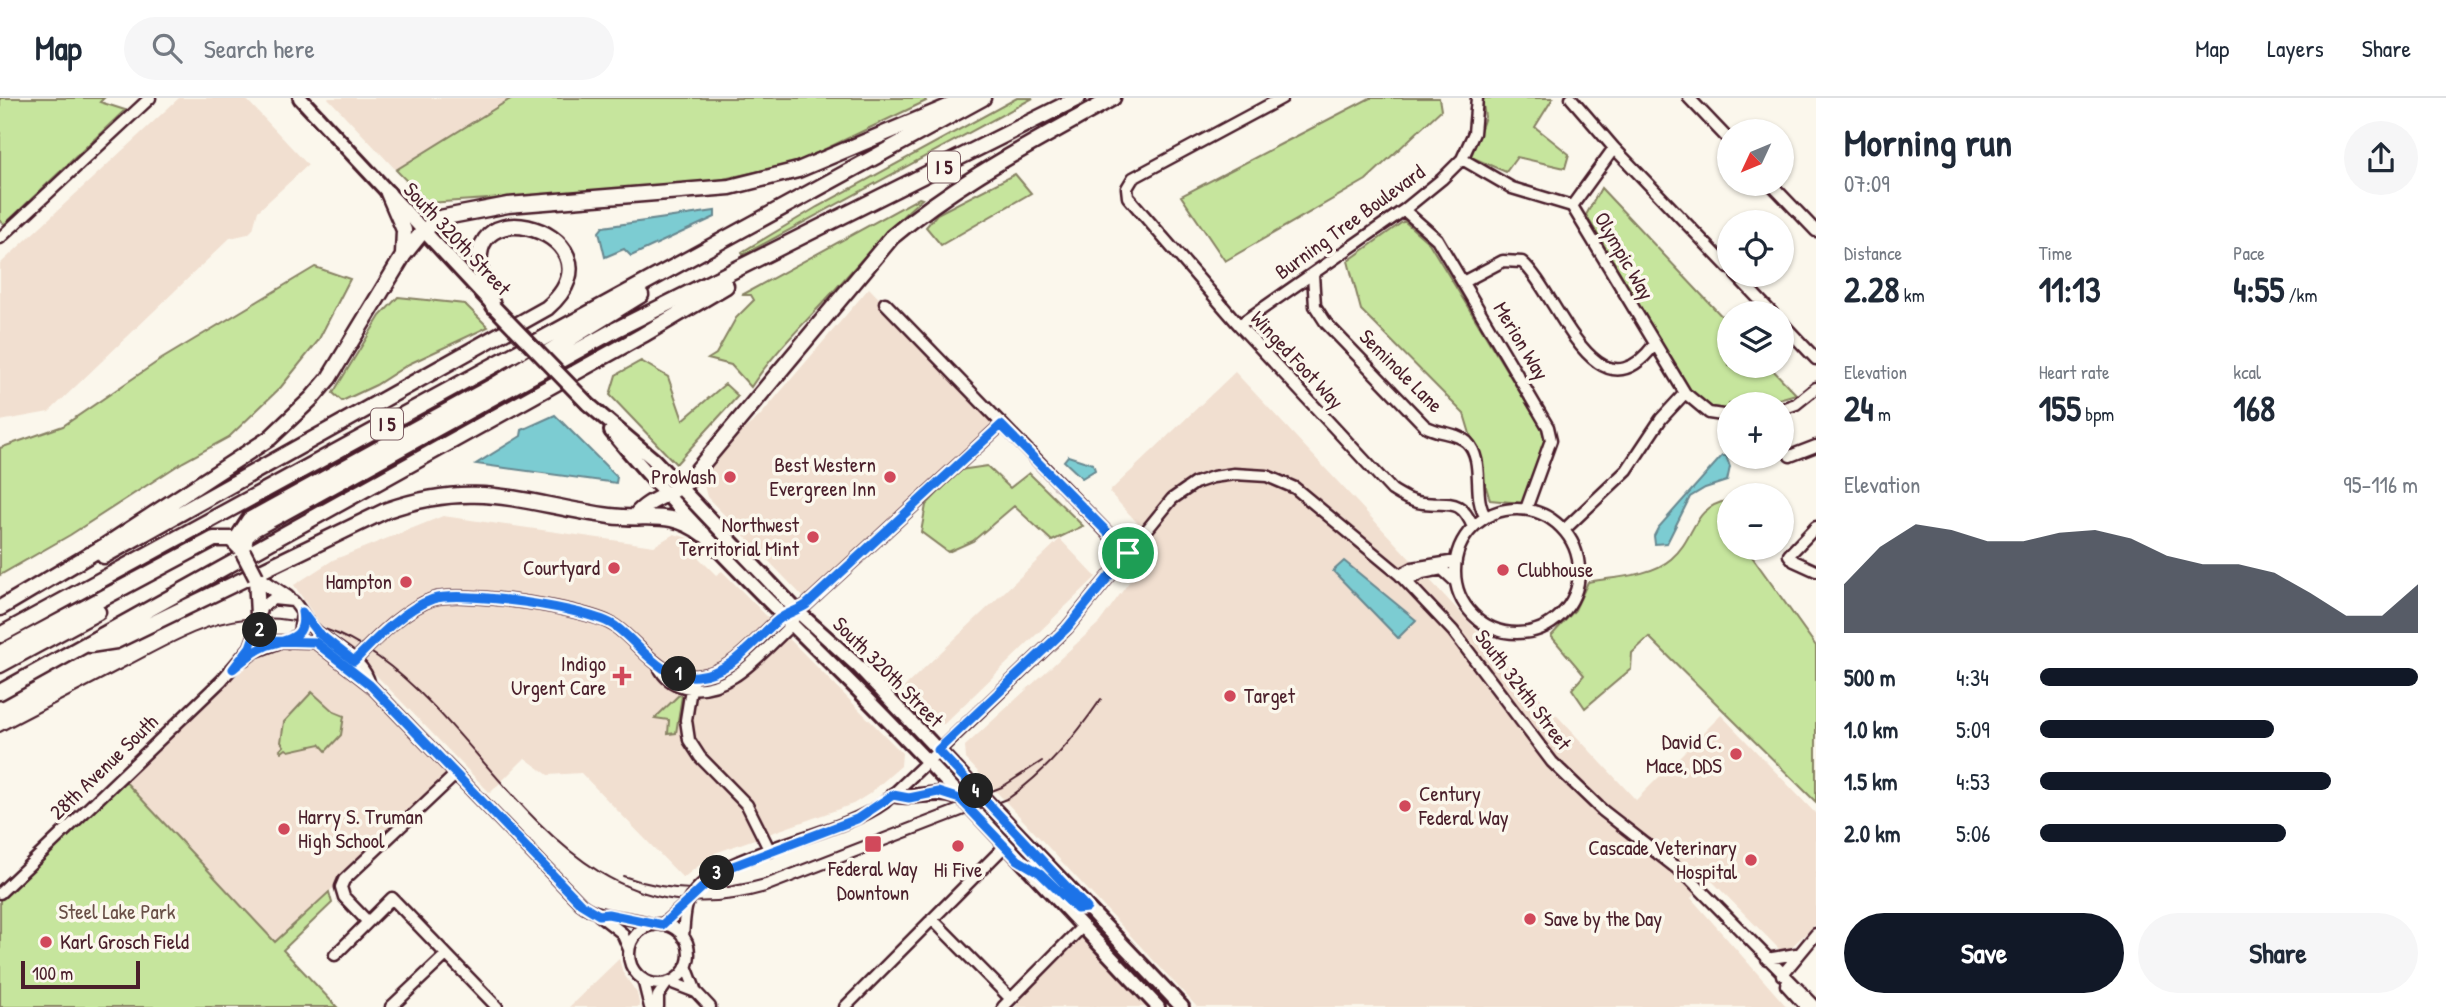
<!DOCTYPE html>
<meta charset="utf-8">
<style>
:root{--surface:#fff;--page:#f6f6f7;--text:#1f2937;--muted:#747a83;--line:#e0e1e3;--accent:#111827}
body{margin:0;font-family:"Patrick Hand",sans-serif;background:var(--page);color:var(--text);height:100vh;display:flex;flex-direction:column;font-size:26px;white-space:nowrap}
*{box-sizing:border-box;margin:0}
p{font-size:23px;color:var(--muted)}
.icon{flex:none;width:38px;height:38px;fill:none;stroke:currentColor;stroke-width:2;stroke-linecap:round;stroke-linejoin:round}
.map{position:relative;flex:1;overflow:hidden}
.panel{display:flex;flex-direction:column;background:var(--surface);width:630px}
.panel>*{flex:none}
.needle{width:46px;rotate:226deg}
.controls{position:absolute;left:1717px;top:21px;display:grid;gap:14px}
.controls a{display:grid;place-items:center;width:77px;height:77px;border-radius:50%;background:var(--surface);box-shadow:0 2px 5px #0004;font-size:35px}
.scale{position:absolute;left:21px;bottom:18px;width:119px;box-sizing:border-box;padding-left:7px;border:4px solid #4a1f2b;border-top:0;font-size:19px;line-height:24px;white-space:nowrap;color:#4a1f2b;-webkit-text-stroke:5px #fbf7ec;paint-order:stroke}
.pin{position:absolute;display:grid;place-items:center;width:60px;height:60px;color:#fff;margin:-30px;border:4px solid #fff;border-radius:50%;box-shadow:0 2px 7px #0007}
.km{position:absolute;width:35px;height:35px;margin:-18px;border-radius:50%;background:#222;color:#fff;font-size:19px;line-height:35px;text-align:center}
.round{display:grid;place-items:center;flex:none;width:74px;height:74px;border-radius:37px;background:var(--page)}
.overview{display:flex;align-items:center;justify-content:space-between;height:119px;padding:0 28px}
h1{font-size:38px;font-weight:700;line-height:52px}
.metrics{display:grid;grid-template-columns:repeat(3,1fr);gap:10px;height:119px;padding:7px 28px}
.metrics div{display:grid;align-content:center}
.metrics b{font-size:35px;font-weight:700}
.metrics small{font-size:19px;font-weight:400}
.metrics p{font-size:19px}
.chart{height:196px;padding:14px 28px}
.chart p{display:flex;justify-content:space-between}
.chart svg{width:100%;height:126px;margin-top:7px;fill:var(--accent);opacity:.7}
.button{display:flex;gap:14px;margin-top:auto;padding:14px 28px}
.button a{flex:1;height:80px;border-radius:42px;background:var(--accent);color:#fff;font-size:28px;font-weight:700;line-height:80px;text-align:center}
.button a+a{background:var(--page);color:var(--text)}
ul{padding:0 28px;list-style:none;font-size:23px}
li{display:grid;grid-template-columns:112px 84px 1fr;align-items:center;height:52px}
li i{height:18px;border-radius:9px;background:var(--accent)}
header{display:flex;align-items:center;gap:42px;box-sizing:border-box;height:98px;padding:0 35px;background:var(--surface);border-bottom:2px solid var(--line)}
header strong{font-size:33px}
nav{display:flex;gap:38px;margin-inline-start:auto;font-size:24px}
.search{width:490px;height:63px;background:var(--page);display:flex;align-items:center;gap:18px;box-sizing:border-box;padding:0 24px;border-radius:38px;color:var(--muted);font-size:26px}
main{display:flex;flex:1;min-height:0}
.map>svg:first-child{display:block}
</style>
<header>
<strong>Map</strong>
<div class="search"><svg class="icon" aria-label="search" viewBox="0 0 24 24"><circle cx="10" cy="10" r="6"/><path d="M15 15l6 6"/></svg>Search here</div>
<nav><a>Map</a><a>Layers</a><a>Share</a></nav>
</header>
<main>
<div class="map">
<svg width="1816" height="909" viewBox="0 0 1816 909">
<rect width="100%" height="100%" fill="#fbf7ec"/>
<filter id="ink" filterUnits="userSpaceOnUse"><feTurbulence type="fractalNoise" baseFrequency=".0143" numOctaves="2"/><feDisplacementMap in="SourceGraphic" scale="14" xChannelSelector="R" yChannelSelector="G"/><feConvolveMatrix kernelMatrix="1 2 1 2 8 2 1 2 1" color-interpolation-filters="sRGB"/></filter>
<g filter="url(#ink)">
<path fill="#f1dfd0" d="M179,0H245L308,67L258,113L253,131L248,136L230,140L49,314L0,323V166Z
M328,0H512L396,72Z
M869,190L1001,327L809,505L707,399L702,379L737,337L759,319Z
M1235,274L1636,702L1721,617L1816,716V826L1787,853L1780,852L1711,782L1691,800L1787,909H1197L966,661L965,648L1099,525L1157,446L1109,394Z
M443,418L654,448L674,436L688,440L687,448L716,477L722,473L902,655L901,668L869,696L853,706L715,755L683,780L581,675L548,677L525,660L490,695L343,543L319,525L294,487L333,462Z
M1060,441L1096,479L944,626L930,627L899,594Z
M315,544L344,559L455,677L275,844L121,679L233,571L267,548Z
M1083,837L1150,909H1015L1028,893Z
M619,861L623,875L637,895L640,909H569Z"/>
<path fill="#c6e59d" stroke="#888264" stroke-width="2" d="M0,0H104L100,4L125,12L5,126L0,123Z
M512,0H924L926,3L796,65L696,87L428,105L396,72Z
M1017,0H1033L743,157L742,154L817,109Z
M1370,0H1439L1441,12L1366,82L1225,163L1181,98Z
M1482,0H1553L1535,29L1569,56L1565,70L1517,59L1506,74L1471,59L1485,19Z
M1015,76L1031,95L941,147L926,129L937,116Z
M1601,90L1729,226V268H1769L1796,296L1761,306H1729V311L1710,309L1689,292L1586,117Z
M919,100L922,101C888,129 861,163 832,195C804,226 773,255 751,289L731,267L708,261L716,256L736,220L754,202L751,197H742Z
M1404,123L1429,145L1541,329L1545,342L1522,405L1490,402L1464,316L1361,212L1348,163Z
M315,169L350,181L318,243L281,289L229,339L183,364L70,437L0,477V350L63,328L160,262Z
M398,199L465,206L488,229L409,266L376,287L342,303L333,295L380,218Z
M641,263L668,279L683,322L725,286L738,298L676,366L610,297L616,277Z
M987,368L1010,390L1029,375L1083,428L1052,443L1014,408L973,443L948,454L921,434L926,407L960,372Z
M1729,402V450H1749L1748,453L1816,548V704L1649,539L1632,555L1631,571L1585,610L1572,591L1584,577L1551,538L1575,512L1588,484C1613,479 1650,479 1671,461C1697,439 1690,410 1729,402Z
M312,594L334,614L344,618L341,637L326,653L320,646L289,653L286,651L282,654L280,652L284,648L281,644L284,624Z
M679,597L682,598L676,635L668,636L669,622L655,620Z
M121,679L275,844L329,794L332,805L283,852L337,909H0V795Z"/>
<path fill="#7bccd2" stroke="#67878f" stroke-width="2" d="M715,113V119L631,158L624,151L605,159L599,134L603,129Z
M555,317L617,379L616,385L476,366L521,338L522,332Z
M1068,358L1093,366L1095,372L1082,380L1064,363Z
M1722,358H1726L1730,369L1727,383L1705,390L1690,399L1667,445L1655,446L1654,438L1658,430Z
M1344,463L1416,522L1398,540L1333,473Z"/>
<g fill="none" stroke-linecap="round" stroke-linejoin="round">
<defs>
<path id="minor" d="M1282,0L1133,80L1127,90L1128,99L1239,227L1392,392C1402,398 1411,404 1423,405C1450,408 1460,399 1473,429
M1571,0L1614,50L1729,170
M1689,0L1729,42
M1462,61L1512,90L1572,108L1685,295L1709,315L1729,318
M1771,86L1816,133
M1572,108L1614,50
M1404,112L1437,141L1548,329L1551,342L1526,411
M0,140L150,0
M1313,176L1315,208L1326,225L1425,328C1438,336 1456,334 1467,344C1486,363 1471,399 1486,419
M1736,177L1772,215
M1463,184L1503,163L1522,164C1557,193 1595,325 1654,247
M885,205L1127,455
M1782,225L1816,261
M1239,227L1404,112L1442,81L1462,61L1474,35L1477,0
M1782,311L1796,306L1816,290
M1790,358L1816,348
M1455 473a62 62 0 1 1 124 0a62 62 0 1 1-124 0Z
M1816,429L1789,457L1794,463L1816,473
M1564,432L1627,372L1661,321L1685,295
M1400,477L1413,470L1456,463
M1407,483L1422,475L1442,471L1455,483
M288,544L299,535L302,516
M245,561L254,554L278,545
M354,563C376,541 404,511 433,501C463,492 590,510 615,528C642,547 659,582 697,578C732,575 753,543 778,522C786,515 797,513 806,507L1001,327
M659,569C664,580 672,586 684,589C728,599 761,555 790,528L794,520
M693,578L686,622L689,642L700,659L747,707L770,753
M370,587C364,559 331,549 313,530C305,522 301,511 293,503L273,501L261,510L258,527L271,543L315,544L370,587L581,806C601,822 629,817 653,827
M0,795L221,583L250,549L258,528
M599,817L622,835L629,851
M932,821L1010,900
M368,824L344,799L341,789L344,782L455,677
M629 856a30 30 0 1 1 60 0a30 30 0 1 1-60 0Z
M662,827L686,806
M683,839C684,829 684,810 689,802C715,753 836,740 884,705L1067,530L1172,401L1195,385L1213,379L1234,376L1267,378L1295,390L1400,477L1453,533L1552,664L1602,712L1688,779L1816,909
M335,857L392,800L497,909
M1767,861L1796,856
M686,868L696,894L710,909
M1782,877L1816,836
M643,881L650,909
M670,884L696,894
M1786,887L1806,909
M391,909L446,857
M658,909V898L667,885
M845,909L1005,748
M1003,909L1082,829"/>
<path id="major" d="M300,0L492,206
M588,306L653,361L797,513L859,569L1182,909
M611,333C685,421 766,501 848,582C954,688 1055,800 1158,909
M893,697C916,702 934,691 957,699"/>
<path id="highway" d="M388,95L404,132L403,156
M635,418C649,400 673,397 689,382L892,139C959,82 1037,43 1113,0
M238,439L249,422L493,288L641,197
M243,454L246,439L254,431L615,232L1078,0
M104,458L547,210C637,132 424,74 494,209
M256,479L258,516
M256,479L287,500
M0,510L103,449L270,340L312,300L329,280L403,158L423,133L440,120L508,107L730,89L798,72L969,0
M0,537L983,0
M90,547L116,543L387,412C478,380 523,406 610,418C649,423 669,411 703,436
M0,555L214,441H231L240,450
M0,567L98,514
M0,594L643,237L726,188"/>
</defs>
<use href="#minor" stroke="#4a1f2b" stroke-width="15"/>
<use href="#major" stroke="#4a1f2b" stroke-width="18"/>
<use href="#highway" stroke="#4a1f2b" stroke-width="19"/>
<use href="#minor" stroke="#fbf7ec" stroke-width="10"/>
<use href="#major" stroke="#fbf7ec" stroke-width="12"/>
<use href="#highway" stroke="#fbf7ec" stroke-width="14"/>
<path stroke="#4a1f2b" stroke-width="2" d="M0,634C42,612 85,590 127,568C164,549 203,525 245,521C472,500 510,867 766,794L1009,700C1048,672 1074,640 1101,601
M623,778C671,795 716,795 765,781L1002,689L1042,663"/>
<defs>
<path id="major-bridge" d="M494,209L588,306"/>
<path id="highway-bridge" d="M243,454L256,479"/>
</defs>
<use href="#major-bridge" stroke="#4a1f2b" stroke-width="18" stroke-linecap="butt"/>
<use href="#highway-bridge" stroke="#4a1f2b" stroke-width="19" stroke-linecap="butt"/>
<use href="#major-bridge" stroke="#fbf7ec" stroke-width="12"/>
<use href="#highway-bridge" stroke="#fbf7ec" stroke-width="14"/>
</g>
</g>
<g fill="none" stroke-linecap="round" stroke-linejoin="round" filter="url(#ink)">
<defs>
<path id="route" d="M1128,455L1001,327L806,507C797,513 786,515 778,522C753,543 732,575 697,578C658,582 642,547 615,528C589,510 463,492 433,501C404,511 376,541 354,563L317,534L302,514C307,542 286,541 266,548C254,553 243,562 233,571L250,549L258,527L271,543L315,544L370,587L581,806L599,817L608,816L662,827L720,773L857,721L893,697L909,700L938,694L960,701L1018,762L1040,775L1077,811L1087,810L938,652L1067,530L1128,455"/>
</defs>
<use href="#route" stroke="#fff" stroke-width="14"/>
<use href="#route" stroke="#1a73e8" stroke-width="9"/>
</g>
<g fill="#d1495b" stroke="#fbf7ec" stroke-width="2.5">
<circle cx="730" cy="379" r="7"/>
<circle cx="890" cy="379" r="7"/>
<circle cx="813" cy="439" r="7"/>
<circle cx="614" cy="470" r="7"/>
<circle cx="1503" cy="472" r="7"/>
<circle cx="406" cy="484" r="7"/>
<path d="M618.5 567.5h7v7h7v7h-7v7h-7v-7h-7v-7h7z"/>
<circle cx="1230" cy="598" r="7"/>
<circle cx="1736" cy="656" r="7"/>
<circle cx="1405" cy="708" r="7"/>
<circle cx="284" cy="731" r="7"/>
<rect x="864" y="737" width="18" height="18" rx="3.5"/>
<circle cx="958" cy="748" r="7"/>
<circle cx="1751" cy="762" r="7"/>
<circle cx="1530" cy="821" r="7"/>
<circle cx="46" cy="844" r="7"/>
</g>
<g text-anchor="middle" stroke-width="7" stroke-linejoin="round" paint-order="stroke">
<g fill="#fbf7ec" stroke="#7f6065" stroke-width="2">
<rect x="928" y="53.5" width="32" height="31" rx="5"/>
<rect x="371" y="310.5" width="32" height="31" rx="5"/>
</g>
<g font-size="19" font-weight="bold" fill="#4a1f2b">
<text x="944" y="76">I 5</text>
<text x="387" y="333">I 5</text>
</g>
<g font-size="21" fill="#4a1f2b" stroke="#fbf7ec">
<text transform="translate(1350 124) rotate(-36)" y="7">Burning Tree Boulevard</text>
<text transform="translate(457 141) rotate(47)" y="7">South 320th Street</text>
<text transform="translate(1624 158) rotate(60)" y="7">Olympic Way</text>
<text transform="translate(1521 243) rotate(59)" y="7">Merion Way</text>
<text transform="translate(1297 262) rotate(47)" y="7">Winged Foot Way</text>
<text transform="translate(1401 273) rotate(45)" y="7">Seminole Lane</text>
<text transform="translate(888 574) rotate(45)" y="7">South 320th Street</text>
<text transform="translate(1523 592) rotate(53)" y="7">South 324th Street</text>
<text transform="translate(104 669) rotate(-44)" y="7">28th Avenue South</text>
</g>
<g font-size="21" fill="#4a1f2b" stroke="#fbf7ec" text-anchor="end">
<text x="876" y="374">Best Western<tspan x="876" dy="24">Evergreen Inn</tspan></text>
<text x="716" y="386">ProWash</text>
<text x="799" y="434">Northwest<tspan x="799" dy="24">Territorial Mint</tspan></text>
<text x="600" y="477">Courtyard</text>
<text x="1517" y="479" text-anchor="start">Clubhouse</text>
<text x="392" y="491">Hampton</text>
<text x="606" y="573">Indigo<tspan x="606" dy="24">Urgent Care</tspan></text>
<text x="1244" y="605" text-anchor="start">Target</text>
<text x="1722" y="651">David C.<tspan x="1722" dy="24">Mace, DDS</tspan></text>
<text x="1419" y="703" text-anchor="start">Century<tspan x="1419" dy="24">Federal Way</tspan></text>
<text x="298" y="726" text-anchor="start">Harry S. Truman<tspan x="298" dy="24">High School</tspan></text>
<text x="1737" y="757">Cascade Veterinary<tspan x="1737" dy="24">Hospital</tspan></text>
<text x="873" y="778" text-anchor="middle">Federal Way<tspan x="873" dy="24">Downtown</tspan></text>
<text x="958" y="779" text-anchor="middle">Hi Five</text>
<text x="1544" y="828" text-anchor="start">Save by the Day</text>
<text x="60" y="851" text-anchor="start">Karl Grosch Field</text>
</g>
<g font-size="21" fill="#695048" stroke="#fbf7ec">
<text x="117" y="821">Steel Lake Park</text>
</g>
</g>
</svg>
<div class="controls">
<a><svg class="needle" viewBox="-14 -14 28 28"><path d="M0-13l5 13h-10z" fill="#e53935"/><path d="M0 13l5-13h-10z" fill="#747a83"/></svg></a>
<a><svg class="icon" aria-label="locate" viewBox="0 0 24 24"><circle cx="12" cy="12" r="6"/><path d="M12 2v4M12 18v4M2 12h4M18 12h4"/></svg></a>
<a><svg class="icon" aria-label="layers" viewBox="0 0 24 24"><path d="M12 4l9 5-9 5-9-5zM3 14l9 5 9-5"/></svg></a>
<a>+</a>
<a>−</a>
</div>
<div class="scale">100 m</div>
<div class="pin" style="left:1128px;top:455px;background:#1e9e55"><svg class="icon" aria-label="arrive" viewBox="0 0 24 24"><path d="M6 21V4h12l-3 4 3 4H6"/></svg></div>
<b class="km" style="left:679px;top:576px">1</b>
<b class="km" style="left:260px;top:532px">2</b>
<b class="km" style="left:717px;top:775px">3</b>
<b class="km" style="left:976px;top:693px">4</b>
</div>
<section class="panel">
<div class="overview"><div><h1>Morning run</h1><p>07:09</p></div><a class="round"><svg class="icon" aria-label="share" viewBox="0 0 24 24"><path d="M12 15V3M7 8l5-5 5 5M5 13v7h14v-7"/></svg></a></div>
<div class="metrics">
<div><p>Distance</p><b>2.28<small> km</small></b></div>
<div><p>Time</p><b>11:13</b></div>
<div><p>Pace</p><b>4:55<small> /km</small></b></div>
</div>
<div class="metrics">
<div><p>Elevation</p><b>24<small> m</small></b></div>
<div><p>Heart rate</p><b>155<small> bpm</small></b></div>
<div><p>kcal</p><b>168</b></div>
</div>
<div class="chart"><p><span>Elevation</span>95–116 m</p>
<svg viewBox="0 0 160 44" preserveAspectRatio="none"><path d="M0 44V27L10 14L20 6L30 8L40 12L50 12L60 9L70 8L80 11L90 17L100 20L110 20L120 23L130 30L140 38L150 38L160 27V44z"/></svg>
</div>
<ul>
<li><b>500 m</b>4:34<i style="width:100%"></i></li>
<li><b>1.0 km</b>5:09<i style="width:62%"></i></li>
<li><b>1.5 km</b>4:53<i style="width:77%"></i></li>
<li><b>2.0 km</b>5:06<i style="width:65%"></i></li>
</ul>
<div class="button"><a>Save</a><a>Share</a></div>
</section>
</main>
